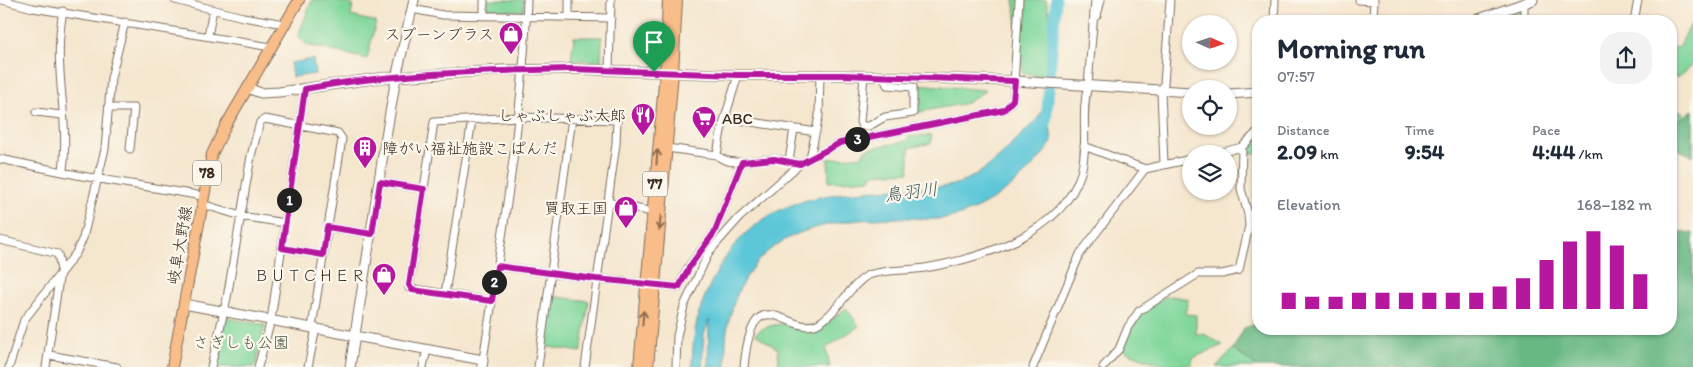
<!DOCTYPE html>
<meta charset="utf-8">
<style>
:root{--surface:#fff;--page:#f2f2f3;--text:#1f2937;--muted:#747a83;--accent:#b5179e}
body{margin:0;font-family:Itim,"Klee One",sans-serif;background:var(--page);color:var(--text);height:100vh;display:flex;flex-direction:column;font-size:19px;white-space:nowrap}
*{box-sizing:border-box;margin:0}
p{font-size:16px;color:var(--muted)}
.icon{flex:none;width:28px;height:28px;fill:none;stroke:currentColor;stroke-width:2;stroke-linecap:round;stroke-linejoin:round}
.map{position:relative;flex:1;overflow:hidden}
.drawer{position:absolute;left:1252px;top:15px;width:425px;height:320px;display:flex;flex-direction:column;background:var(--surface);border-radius:20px;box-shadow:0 1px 4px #0004}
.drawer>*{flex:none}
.needle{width:32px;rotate:93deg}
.fabs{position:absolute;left:1182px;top:15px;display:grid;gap:10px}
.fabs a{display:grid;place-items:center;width:55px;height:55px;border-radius:50%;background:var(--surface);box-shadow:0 1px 4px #0004;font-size:25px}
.pin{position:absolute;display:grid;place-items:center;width:42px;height:42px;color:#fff;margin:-51px -21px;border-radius:50% 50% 50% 0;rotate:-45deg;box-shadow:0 0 5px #0007}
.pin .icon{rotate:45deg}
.km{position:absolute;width:25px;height:25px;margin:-12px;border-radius:50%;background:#222;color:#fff;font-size:14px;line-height:25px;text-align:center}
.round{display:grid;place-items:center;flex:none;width:52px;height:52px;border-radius:20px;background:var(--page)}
.summary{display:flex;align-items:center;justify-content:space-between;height:85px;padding:0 25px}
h1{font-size:28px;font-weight:800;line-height:38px}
.figures{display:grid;grid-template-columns:repeat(3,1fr);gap:8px;height:85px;padding:5px 25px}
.figures div{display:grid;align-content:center}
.figures b{font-size:21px;font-weight:800}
.figures small{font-size:14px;font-weight:400}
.figures p{font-size:14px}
.chart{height:140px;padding:10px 25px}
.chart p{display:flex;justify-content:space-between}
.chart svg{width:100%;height:90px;margin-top:5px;stroke:var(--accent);stroke-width:6}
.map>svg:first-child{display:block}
</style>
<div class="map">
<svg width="1693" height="367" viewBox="0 0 1693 367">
<rect width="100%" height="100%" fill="#fbf7ec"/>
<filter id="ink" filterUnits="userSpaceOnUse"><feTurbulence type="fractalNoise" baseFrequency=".02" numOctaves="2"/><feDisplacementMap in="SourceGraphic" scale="10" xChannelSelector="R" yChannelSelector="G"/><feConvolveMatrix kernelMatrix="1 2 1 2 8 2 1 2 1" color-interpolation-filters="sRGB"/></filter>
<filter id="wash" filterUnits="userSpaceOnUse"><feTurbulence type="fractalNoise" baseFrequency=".0096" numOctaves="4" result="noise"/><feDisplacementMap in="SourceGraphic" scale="20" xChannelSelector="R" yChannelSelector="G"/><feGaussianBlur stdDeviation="1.12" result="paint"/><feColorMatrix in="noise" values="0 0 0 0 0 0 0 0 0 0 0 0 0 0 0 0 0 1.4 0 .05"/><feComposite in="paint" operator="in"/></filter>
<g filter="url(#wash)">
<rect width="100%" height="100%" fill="#f5e6ce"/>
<path fill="#81d79b" stroke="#5e805c" d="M312,0H333L353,5L351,16L376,22L367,59L307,45L298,36Z
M487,0H524L523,11L487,10Z
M1014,0H1046L1050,18L1048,77L1023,74Z
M1519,11L1522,12V21H1503L1502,18Z
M1691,24L1693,64L1679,77H1671V48L1679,47Z
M574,37H602L601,61L571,60Z
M916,84L986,90L967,103L914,113Z
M1671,108L1683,112L1679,141L1671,148Z
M931,135V143L909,148V172L872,174L870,179L829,182L828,159L862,156L866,149L907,141L908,137Z
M1254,138L1259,139V154L1246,153L1247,144Z
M550,296L589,301L581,352L543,346Z
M1172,296L1188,299L1186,314L1196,315V334H1204L1223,345L1193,358L1192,364C1165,367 1144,360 1121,349L1136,316L1165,297Z
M846,308L859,326L826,348L830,367H779L778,349L755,334C773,318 799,326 823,327Z
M226,318L265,325L255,367H215Z
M1233,349L1257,367H1216Z"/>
<path fill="#68b883" stroke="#527150" d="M1693,110V156L1671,147V125Z
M1671,231L1693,233V367H1257L1233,349L1244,328L1259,323V329H1671Z"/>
<path fill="#5dc7d8" stroke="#4c787b" d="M313,59L315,74L292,77L290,63Z
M1047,95L1052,142C1029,176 988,211 947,218C930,221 911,217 894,218C812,221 747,234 728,325C725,339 726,354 726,367H708L709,320L704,335L702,367H692C693,324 700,300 722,263C766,192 836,193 910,188C926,186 943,189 959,183C982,174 1000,158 1016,140C1033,122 1041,122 1047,95Z"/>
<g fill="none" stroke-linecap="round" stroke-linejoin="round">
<path stroke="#5dc7d8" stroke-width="11" d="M1046,123L1056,0"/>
</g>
</g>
<g filter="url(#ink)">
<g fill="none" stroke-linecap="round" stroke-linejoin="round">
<defs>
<path id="minor" d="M2,0L33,8L271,47
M175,0L243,17L285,24
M1359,0L1374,1
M1524,3V21
M412,9L443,15L611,18
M63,11C52,69 70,116 63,171
M484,16V0
M1097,16L1101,0
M569,17V0
M1274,21L1275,0
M1373,21L1374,0
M1634,21L1638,0
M208,36L213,9
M609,70L611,0
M864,76L860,122L862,126H869L885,117L913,113V87L887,85L884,77
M109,108H134L130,149
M36,112L62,115
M726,118L816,132
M1084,146L1145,169L1191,159
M667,148L717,155C730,168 755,159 772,159C781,159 790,161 800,164
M1215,154L1242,147L1259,130
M717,155L721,131L738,75
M810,158L819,116L820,74
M0,159L82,176L203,196
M789,161L794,129
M1164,164L1161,91L1164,84L1170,0
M380,182L423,189
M607,202L652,212
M202,204L241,216L285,223
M327,227L371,234
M0,240L58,254L61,271
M281,248L323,255
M497,266L597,279L679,287L689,266L714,233L742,162
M445,294L472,120
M491,301L409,288L434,122L518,117L617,120L616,144L585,367
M49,355L117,367
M483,360C501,241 523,121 527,0
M9,367L24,320L76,253L83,238L105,149L111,78L125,22
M46,367L60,272
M211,367L227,298L251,156L260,122L265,119L338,133L342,139L312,327
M258,367L271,320L305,89
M308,367L316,328
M423,367L427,349
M538,367L572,118
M676,367L677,336L684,306L709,252L739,218L800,164L840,143L1004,110L1013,100L1019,0
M744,367C753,271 790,340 819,323C838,312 848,287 868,275C887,269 906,271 925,268C982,258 1062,234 1081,173C1089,144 1080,114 1088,85L1095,0
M1033,367L1080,254L1145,169
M1103,367L1119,349L1128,327L1139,311L1198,274H1222L1239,270L1249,226L1248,214L1241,189L1242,147"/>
<path id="tertiary" d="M1473,21L1533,0
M247,88L261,93L279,92L380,78L503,70L572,69L738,75H843L1015,81L1191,92
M1229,94L1259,92
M184,304L483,360L482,367
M350,367L385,142L396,78L414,0"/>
<path id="primary" d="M172,367L212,154L226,125L299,0
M639,367L665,72L668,0
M648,367L673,73L677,0"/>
</defs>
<use href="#minor" stroke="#7c6c5c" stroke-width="9"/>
<use href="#tertiary" stroke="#7c6c5c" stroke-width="11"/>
<use href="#primary" stroke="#7c6c5c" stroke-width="12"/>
<use href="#minor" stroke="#fff" stroke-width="7"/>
<use href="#tertiary" stroke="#fff" stroke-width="9"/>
<use href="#primary" stroke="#f8bd89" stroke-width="10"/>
</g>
<defs><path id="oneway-shaft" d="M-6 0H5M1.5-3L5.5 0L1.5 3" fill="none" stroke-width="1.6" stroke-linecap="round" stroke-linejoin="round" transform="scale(1.25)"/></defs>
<g stroke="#906c4e">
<use href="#oneway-shaft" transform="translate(657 157) rotate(-86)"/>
<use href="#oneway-shaft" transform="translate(660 223) rotate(96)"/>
<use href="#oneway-shaft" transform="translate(643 318) rotate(-85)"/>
</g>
</g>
<g fill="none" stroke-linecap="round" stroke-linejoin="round" filter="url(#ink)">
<defs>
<path id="route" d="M572,69L738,75H843L1015,81L1013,100L1004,110L840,143L800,164L774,159L742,162L714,233L690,266L679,287L596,279L497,266L492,301L412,290L409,285L424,189L380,182L372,234L327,227L323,255L282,248L305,89C391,73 485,71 572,69Z"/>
</defs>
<use href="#route" stroke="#fff" stroke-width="10"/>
<use href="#route" stroke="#b5179e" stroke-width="6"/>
</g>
<defs>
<symbol id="shop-pin" viewBox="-11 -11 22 30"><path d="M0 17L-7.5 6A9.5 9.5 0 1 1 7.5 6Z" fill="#b5179e" stroke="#fbf7ec"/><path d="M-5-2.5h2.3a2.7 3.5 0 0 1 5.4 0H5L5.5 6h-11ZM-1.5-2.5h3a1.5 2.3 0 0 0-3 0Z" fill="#fff"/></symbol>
<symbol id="restaurant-pin" viewBox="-11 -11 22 30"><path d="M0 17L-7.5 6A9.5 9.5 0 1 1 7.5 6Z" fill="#b5179e" stroke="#fbf7ec"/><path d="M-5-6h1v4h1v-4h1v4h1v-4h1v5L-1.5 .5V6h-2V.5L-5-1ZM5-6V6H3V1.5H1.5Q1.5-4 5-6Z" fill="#fff"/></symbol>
<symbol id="supermarket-pin" viewBox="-11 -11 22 30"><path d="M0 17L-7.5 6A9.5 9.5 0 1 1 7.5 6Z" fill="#b5179e" stroke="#fbf7ec"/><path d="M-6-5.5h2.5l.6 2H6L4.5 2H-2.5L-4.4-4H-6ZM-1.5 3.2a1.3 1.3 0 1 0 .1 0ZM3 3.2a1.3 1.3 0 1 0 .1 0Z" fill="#fff"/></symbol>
<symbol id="building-pin" viewBox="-11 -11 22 30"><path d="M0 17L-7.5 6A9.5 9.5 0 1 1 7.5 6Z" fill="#b5179e" stroke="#fbf7ec"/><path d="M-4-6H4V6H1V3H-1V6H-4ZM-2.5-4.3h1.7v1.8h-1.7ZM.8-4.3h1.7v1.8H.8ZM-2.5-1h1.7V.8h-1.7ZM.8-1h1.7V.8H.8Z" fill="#fff"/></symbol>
</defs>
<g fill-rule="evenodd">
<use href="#shop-pin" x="497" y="20" width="28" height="38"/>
<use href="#restaurant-pin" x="629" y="101" width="28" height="38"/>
<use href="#supermarket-pin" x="690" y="104" width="28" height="38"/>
<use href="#building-pin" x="351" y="134" width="28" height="38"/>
<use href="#shop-pin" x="612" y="194" width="28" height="38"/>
<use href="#shop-pin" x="370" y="261" width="28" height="38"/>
</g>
<g text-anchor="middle" stroke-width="4.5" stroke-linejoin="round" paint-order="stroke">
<g fill="#fbf7ec" stroke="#75685c" stroke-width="1">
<rect x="193" y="160.5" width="28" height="25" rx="4"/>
<rect x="642.5" y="171.5" width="25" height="25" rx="4"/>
</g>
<g font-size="15" font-weight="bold" fill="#3b2a1e">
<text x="207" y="178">78</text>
<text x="655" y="189">77</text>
</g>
<g font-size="16" fill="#3b2a1e" stroke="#fbf7ec" text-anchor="end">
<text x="494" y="40">スプーンプラス</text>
<text x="626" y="121">しゃぶしゃぶ太郎</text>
<text x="722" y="124" text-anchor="start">ABC</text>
<text x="382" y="154" text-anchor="start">障がい福祉施設こぱんだ</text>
<text x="608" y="214">買取王国</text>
<text x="366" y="281">ＢＵＴＣＨＥＲ</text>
</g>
<g font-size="16" fill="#3b2a1e" stroke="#fbf7ec">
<text transform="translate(179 245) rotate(-80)" y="6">岐阜大野線</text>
</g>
<g font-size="16" fill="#4c553d" stroke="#fbf7ec">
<text x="241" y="348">さぎしも公園</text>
</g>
<g font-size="18" font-style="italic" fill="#455956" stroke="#fbf7ec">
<text transform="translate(911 192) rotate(-7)" y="6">鳥羽川</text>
</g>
</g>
</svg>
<div class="fabs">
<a><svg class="needle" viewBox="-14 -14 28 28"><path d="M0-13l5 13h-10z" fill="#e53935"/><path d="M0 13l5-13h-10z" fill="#747a83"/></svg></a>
<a><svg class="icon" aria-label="locate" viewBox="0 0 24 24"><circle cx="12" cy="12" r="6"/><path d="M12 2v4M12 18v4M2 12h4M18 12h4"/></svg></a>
<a><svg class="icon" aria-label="layers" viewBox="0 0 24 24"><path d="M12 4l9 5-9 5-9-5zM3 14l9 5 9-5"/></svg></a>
</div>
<div class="pin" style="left:654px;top:72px;background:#1e9e55"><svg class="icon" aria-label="arrive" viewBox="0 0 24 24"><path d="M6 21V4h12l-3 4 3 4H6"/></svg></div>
<b class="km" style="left:289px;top:200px">1</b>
<b class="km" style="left:494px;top:282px">2</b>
<b class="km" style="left:857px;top:139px">3</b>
<section class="drawer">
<div class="summary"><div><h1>Morning run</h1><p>07:57</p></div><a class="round"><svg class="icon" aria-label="share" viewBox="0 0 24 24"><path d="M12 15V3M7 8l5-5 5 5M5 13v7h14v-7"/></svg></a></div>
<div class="figures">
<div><p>Distance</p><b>2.09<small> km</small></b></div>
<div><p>Time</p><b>9:54</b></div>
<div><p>Pace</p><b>4:44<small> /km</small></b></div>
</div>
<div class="chart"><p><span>Elevation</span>168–182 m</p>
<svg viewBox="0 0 160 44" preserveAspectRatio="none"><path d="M5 44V36M15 44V38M25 44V38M35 44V36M45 44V36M55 44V36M65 44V36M75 44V36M85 44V36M95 44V33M105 44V29M115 44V20M125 44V11M135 44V6M145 44V13M155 44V27"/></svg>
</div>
</section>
</div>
